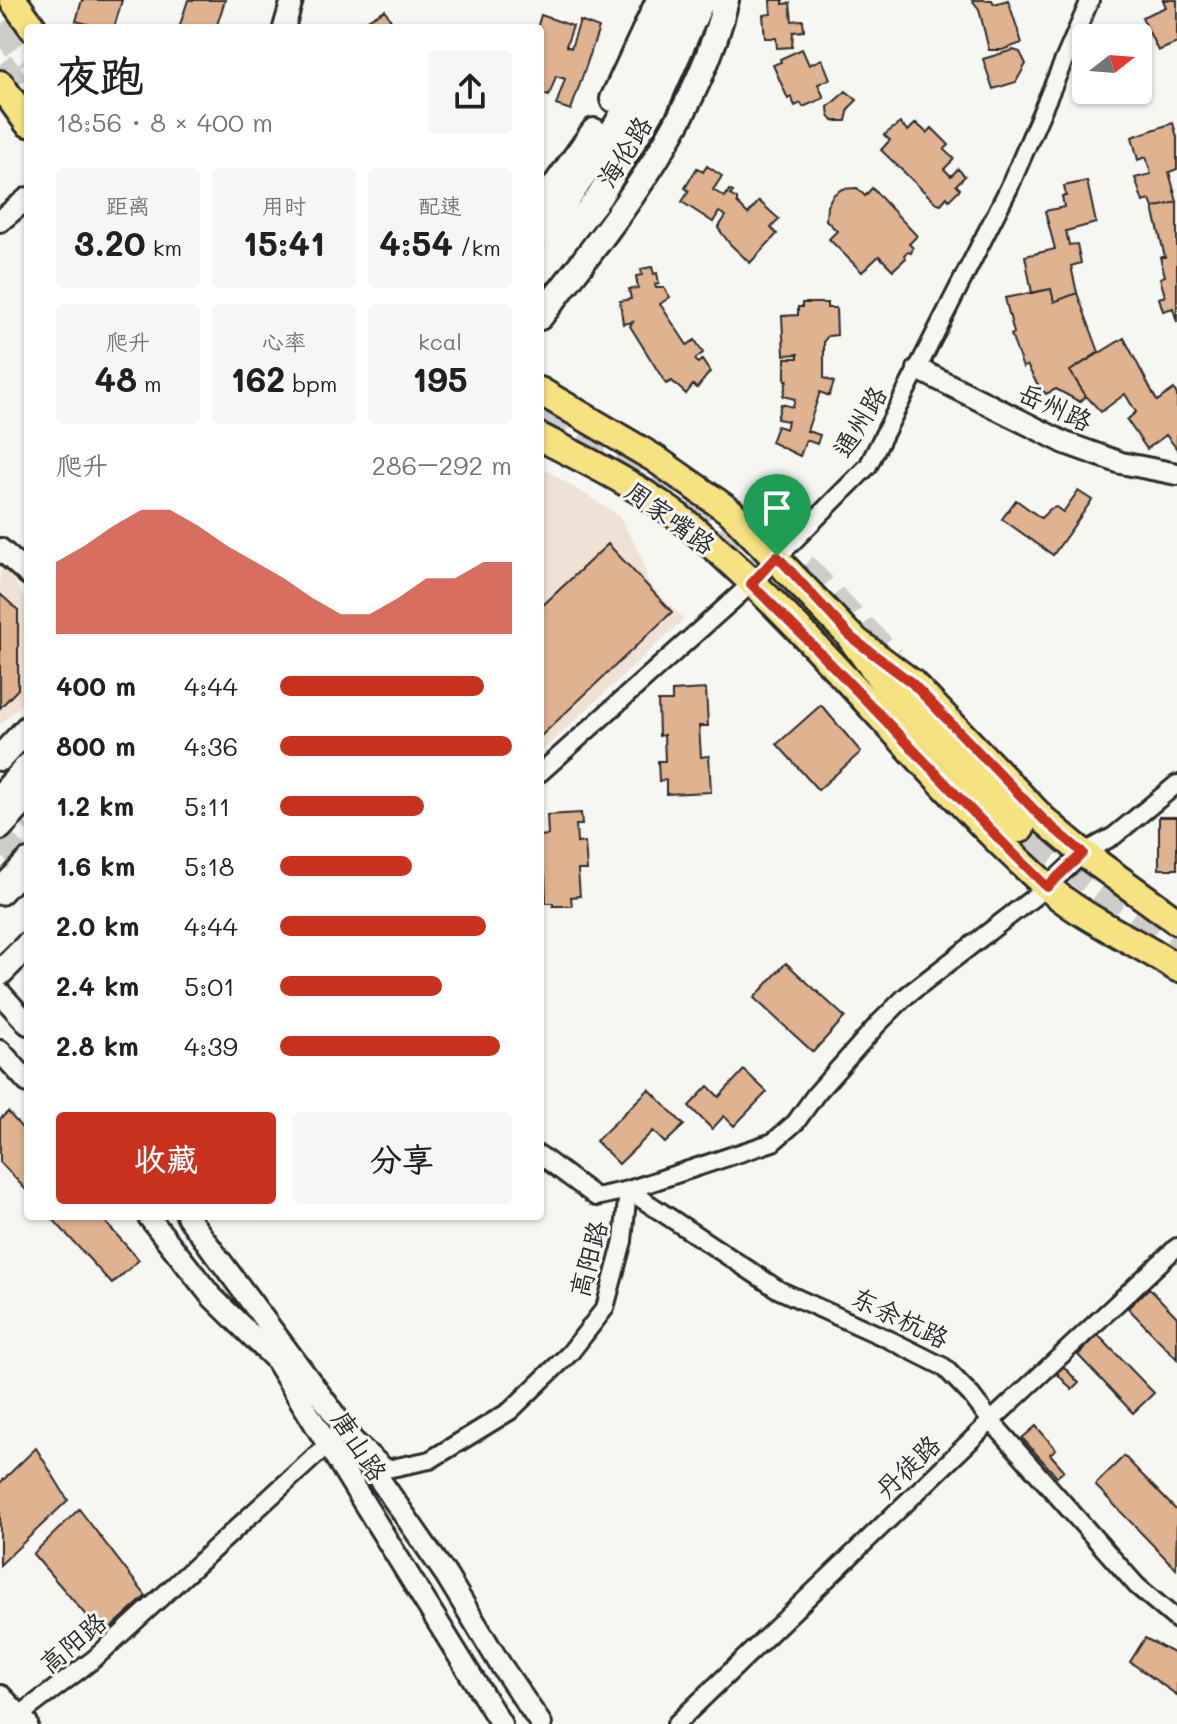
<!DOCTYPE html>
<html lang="zh">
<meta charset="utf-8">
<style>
:root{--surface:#fff;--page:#f6f6f6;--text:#202124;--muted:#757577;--accent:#c8321e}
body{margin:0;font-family:Mali,"LXGW WenKai TC",sans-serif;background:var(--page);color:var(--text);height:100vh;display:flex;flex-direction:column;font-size:30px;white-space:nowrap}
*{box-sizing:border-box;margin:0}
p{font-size:26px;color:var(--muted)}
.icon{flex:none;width:44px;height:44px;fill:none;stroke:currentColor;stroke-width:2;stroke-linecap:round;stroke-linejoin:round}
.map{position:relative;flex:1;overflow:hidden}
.side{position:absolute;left:24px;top:24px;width:520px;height:1196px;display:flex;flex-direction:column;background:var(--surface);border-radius:8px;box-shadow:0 2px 6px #0004}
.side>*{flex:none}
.needle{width:52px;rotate:73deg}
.fabs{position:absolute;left:1072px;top:24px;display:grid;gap:16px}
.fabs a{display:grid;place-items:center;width:80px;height:80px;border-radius:8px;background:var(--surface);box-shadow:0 2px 6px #0004;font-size:40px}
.pin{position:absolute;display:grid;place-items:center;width:68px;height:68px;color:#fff;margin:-82px -34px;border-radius:50% 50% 50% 0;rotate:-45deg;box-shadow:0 0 8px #0007}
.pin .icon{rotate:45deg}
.round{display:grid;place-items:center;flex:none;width:84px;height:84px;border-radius:8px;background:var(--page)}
.headline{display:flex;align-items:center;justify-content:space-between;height:136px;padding:0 32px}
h1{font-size:44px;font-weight:700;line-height:60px}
.stats{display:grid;grid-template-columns:repeat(3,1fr);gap:12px;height:136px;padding:8px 32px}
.stats div{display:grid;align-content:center;border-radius:8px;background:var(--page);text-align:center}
.stats b{font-size:34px;font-weight:700}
.stats small{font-size:22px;font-weight:400}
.stats p{font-size:22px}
.chart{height:224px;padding:16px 32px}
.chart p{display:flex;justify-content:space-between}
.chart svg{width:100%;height:144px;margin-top:8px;fill:var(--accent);opacity:.7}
.action{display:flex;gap:16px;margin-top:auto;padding:16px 32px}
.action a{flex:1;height:92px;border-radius:8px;background:var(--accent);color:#fff;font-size:32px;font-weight:700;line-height:92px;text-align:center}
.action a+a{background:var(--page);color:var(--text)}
ul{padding:0 32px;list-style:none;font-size:26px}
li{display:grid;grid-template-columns:128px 96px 1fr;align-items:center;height:60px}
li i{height:20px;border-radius:10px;background:var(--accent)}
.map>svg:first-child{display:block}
</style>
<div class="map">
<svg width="1177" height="1724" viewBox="0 0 1177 1724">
<rect width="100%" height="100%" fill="#f6f6f2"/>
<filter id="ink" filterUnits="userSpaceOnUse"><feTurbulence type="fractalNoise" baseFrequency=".0125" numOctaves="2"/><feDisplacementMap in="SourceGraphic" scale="16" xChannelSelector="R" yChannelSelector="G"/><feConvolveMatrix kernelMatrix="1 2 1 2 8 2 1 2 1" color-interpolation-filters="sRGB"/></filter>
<g filter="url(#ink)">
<path fill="#efe2d5" d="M540,466L619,516L641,555L648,583L684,619L540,753Z
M0,567L11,575L28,605V697L0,725Z"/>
<path fill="#dfb290" stroke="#2b2b2b" stroke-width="2" d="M82,0H122L114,28H102L76,21Z
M188,0H225L216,28H179Z
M770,0H783V4L790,3L792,21L803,20L804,31L793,32L792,47L777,48L776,38H765L763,15L771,14Z
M972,0H992L994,4L1008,0L1022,43L1002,50H989L979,9Z
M1163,0H1177V43L1158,51L1142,17L1166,7Z
M385,10L395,28H363L361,24Z
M541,15L573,26L566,46L571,48L580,21L599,28L571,110L556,105L565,79L556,76L549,96L540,93V28H537Z
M802,49L809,65L822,59L830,79L818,84L824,98L803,107L801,103L795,106L791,97L788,99L773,65L781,62L780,59Z
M1013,50L1020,52L1026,64L1016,82L993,89L983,59Z
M846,91L857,100L849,108L846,121H833L829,116L828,107Z
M900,123L908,131L916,123L927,133L932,128L949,145L944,150L954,159L944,169L951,176L958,169L965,176L956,185L960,189L949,200L947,197L941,204L935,202L881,150L890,140L884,135Z
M1173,123L1177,137V169L1169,172L1177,202L1153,208L1150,200L1143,202L1135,178L1151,174L1146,157L1138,160L1132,137Z
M707,166L722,176L713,190L725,197L729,190L733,192L730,195L737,199V203L748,214L759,201L779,219L771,228L777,234L750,263L730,244L718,228L726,216L719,212L713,222L682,202L689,191L685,188L697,168L703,172Z
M1087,181L1096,223L1066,231L1069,245L1077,244L1081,263L1071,266L1077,293L1054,302L1051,289L1032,293L1025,256L1055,249L1045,211L1064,207L1062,196H1066L1064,186Z
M857,188L865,196L872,188L917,236L909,244L913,248L911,253L907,252L904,255L906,258L893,270L879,256L862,272L829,239L837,231L826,220L827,206L833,195L842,189Z
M1177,202V322L1173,308L1163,311L1159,298L1165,296L1160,278L1165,276L1160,257H1165L1153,208Z
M652,267L654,274L657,273L659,283L655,284L656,288H664L670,297L660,304L687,345L695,340L703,353L695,359L698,363L702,360L710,372L697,388L693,385L686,394L672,381L666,384L630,326L633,322L623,324L620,301L631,299L629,289L638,288L636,276L642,275L641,269Z
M1051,289L1054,302L1077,293L1099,352L1070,371L1086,396L1080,402L1056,389L1046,394L1036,382L1027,365L1023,368L1011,335L1014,333L1005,298Z
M802,303H827V308H836L837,335L828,336L824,341V378L834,382L829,396L820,392L807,431L820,435L817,444L806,440L800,456L771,442L777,426L786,429L788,421L777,419L781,404L793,407L795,399L783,396L787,380L785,381V358H798V354L784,355L782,316L798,315V307H802Z
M1124,338L1157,401L1174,389L1177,395V449L1166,435L1147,449L1127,420L1136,412L1125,394L1101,412L1085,395L1070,371Z
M1078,491L1092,500L1053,555L1002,519L1016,500L1041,518L1050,509L1056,507L1063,512Z
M608,544L672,612L540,737V608Z
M0,594L18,610V689L0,708Z
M706,689L708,726H699L701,757L709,756L711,792L666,794V780L659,781L658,761H665L664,735L659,736L658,701H672V691Z
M821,705L861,752L818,790L777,744Z
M581,813L582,825H576L577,843L585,842L587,870H578L580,896L571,897L572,906H553V903H546L545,875L540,876V836L548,835L547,815Z
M1159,817H1177V869H1159Z
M786,963L845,1017L813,1052L754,998Z
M744,1070L767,1092L734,1126L724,1116L712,1129L689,1106L708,1086L719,1097Z
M649,1089L684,1125L665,1143L653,1131L619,1164L596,1141Z
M8,1112L28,1135V1192L0,1162V1119Z
M50,1216H100L139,1260L112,1284Z
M1149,1288L1177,1317V1359L1128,1308Z
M1098,1335L1154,1393L1133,1413L1078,1355Z
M1062,1365L1079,1383L1072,1390L1055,1371Z
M1036,1426L1056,1449L1050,1454L1064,1470L1057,1477L1022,1438Z
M36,1448L68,1500L0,1565V1483Z
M1124,1456L1177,1511L1176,1569L1095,1485Z
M79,1509L146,1596L103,1635L33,1554Z
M1145,1638L1177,1655V1695L1130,1662Z"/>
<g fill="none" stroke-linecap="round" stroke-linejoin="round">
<path stroke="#cdcdca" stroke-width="24" stroke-dasharray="24 12" stroke-linecap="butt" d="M0,855L28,826"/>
<path stroke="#cdcdca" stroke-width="28" stroke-dasharray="28 14" stroke-linecap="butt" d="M0,25L28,60
M0,64L28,99
M540,422L691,502L768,571L831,634
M771,540L807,571L892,659
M1005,807L1041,843L1177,949"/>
<defs>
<path id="minor" d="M540,773L751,584L868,466L1009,188L1090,0
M540,1155L596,1197L628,1190L773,1142L796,1122L816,1094L878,1024L906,996L1047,887L1083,853L1114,836L1177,784
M628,1190L779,1290L890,1340L944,1367L971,1395L991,1421L1137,1586L1177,1620
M8,1724L94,1659L327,1445L347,1433L387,1469L430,1460L510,1411L570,1353L605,1308L623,1241L628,1190
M676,1724L991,1421L1177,1247"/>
<path id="tertiary" d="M284,28L292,0
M0,221L28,198
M918,369L1065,443L1121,463L1177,474
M0,549L28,574
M0,993L28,1024
M0,1051L28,1082
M148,1216L211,1296L274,1358L501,1724
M187,1216L325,1401L446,1575L500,1664L541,1724"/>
<path id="secondary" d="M613,99L659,0
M540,207L594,131
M540,236C595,163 646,85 680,0
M541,272L599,197L656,104L702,0
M540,317C615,221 697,121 726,0
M0,758L28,728
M0,797L28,766
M0,827L28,797
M0,892L28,862
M0,973L28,945
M0,1698L25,1724"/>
<path id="primary" d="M13,0L33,28
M0,84L28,123
M540,391L654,458L731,512L852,638L912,683L1044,820L1083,853L1177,921
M540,437C591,463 647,490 691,527C819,635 920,772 1044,884C1082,919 1135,940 1177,968"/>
<path id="trunk" d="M852,638L883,680L1020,828"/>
</defs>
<use href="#minor" stroke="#2b2b2b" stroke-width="22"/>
<use href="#tertiary" stroke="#2b2b2b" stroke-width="26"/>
<use href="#secondary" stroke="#2b2b2b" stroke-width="30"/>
<use href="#primary" stroke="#2b2b2b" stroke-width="32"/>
<use href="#trunk" stroke="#2b2b2b" stroke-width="34"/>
<use href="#minor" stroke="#f6f6f2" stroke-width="16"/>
<use href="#tertiary" stroke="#f6f6f2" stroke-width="20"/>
<use href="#secondary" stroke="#f6f6f2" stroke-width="24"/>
<use href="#primary" stroke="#f7e281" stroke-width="26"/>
<use href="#trunk" stroke="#f7e281" stroke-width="28"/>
</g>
</g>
<g fill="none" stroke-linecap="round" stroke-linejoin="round" filter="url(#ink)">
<defs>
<path id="route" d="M777,556L852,638L912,683L1044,820L1083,853L1047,887C946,788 853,682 751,584Z"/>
</defs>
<use href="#route" stroke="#fff" stroke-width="16"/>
<use href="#route" stroke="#c8321e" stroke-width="10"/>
</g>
<g text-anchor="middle" stroke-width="6" stroke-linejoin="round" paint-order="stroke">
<g font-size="26" fill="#2b2b2b" stroke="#f6f6f2">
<text transform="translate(625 152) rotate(-58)" y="9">海伦路</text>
<text transform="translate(1055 407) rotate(25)" y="9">岳州路</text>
<text transform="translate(860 422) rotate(-59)" y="9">通州路</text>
<text transform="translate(670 518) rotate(36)" y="9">周家嘴路</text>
<text transform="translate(589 1259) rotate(-75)" y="9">高阳路</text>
<text transform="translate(900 1318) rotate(26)" y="9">东余杭路</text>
<text transform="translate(359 1446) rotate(57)" y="9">唐山路</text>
<text transform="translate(908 1467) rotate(-44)" y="9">丹徒路</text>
<text transform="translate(73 1643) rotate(-40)" y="9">高阳路</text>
</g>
</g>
</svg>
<div class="fabs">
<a><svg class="needle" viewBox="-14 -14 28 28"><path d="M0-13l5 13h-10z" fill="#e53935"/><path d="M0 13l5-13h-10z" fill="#757577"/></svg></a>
</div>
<div class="pin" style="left:777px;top:556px;background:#1e9e55"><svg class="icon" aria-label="arrive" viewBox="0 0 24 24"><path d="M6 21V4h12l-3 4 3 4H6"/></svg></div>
<section class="side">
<div class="headline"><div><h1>夜跑</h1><p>18:56 · 8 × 400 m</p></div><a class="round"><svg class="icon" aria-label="share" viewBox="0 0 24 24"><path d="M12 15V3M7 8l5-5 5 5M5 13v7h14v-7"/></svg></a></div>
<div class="stats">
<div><p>距离</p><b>3.20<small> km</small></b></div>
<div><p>用时</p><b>15:41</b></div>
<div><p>配速</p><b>4:54<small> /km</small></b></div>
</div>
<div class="stats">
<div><p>爬升</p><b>48<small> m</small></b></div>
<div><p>心率</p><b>162<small> bpm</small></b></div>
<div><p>kcal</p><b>195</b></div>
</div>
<div class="chart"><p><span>爬升</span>286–292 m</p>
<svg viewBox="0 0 160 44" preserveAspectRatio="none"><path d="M0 44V22L10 17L20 11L30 6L40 6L50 11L60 17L70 22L80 27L90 33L100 38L110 38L120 33L130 27L140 27L150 22L160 22V44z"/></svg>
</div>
<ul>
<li><b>400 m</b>4:44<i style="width:88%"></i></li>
<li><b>800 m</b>4:36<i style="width:100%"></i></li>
<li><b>1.2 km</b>5:11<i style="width:62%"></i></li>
<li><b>1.6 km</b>5:18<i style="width:57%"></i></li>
<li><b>2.0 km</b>4:44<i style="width:89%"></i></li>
<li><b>2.4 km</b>5:01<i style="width:70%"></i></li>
<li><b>2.8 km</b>4:39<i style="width:95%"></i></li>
</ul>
<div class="action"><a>收藏</a><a>分享</a></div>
</section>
</div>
